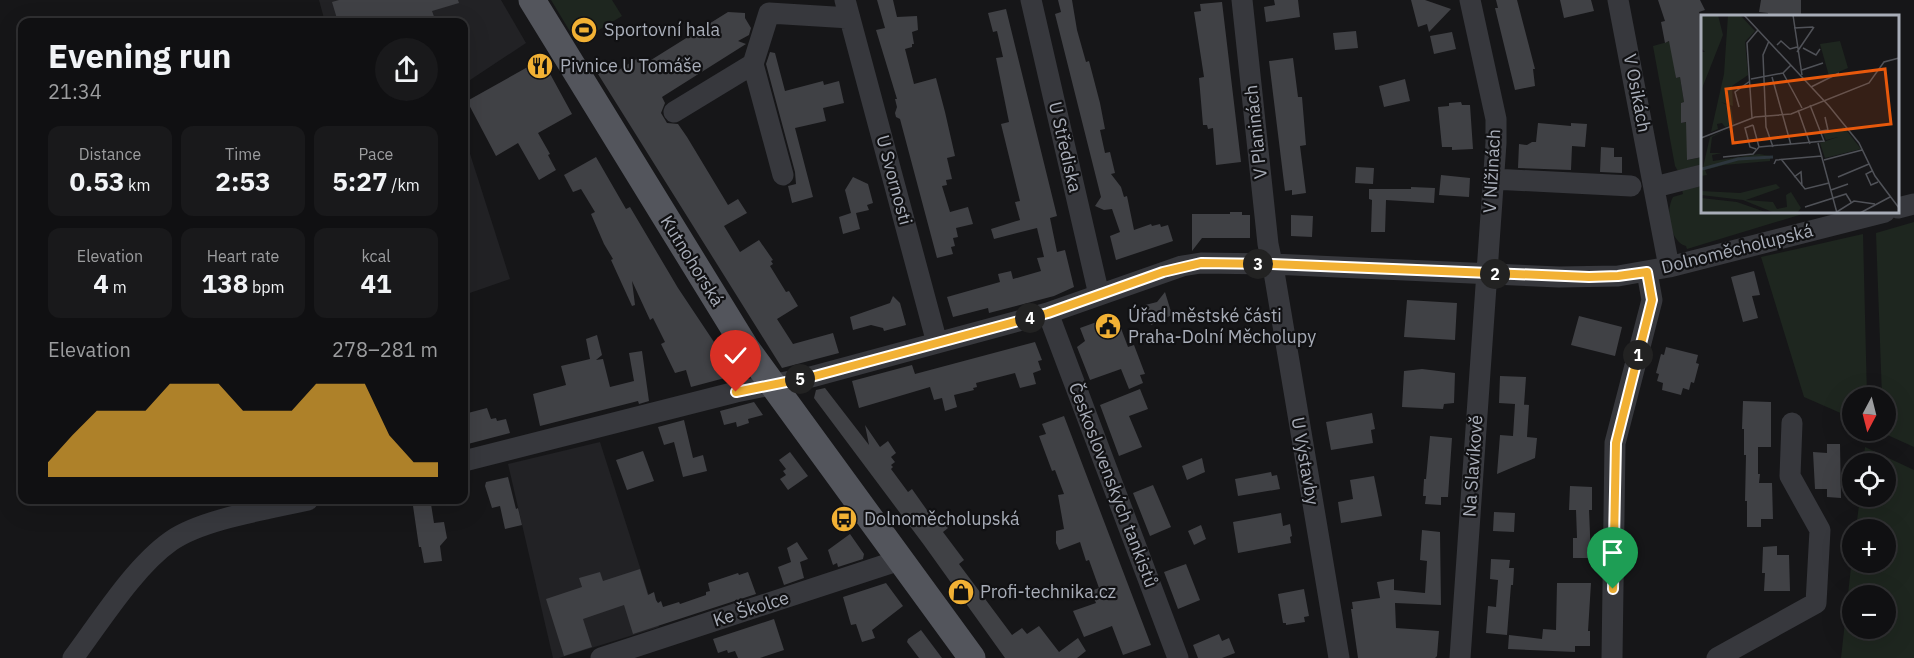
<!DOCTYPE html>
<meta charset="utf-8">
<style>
:root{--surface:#101012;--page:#19191b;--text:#f1f3f6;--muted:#9c9d9f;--line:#303032;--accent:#f2b134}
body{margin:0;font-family:"IBM Plex Sans",sans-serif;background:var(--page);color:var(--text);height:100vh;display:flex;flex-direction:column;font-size:22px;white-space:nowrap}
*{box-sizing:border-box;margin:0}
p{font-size:20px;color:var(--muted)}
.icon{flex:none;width:33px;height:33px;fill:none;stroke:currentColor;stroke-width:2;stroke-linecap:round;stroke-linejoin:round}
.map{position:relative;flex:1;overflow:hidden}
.drawer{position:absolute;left:18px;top:18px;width:450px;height:486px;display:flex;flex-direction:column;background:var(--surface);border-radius:12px;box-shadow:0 6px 24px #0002,0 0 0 2px var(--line)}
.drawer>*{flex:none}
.needle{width:39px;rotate:187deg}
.tools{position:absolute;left:1842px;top:387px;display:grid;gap:12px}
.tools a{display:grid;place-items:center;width:54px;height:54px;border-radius:50%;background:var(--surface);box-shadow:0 6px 24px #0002,0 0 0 2px var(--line);font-size:30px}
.pin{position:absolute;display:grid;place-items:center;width:51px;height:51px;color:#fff;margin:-62px -26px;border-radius:50% 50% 50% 0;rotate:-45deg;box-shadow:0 0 6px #0007}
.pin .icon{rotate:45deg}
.km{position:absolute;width:30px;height:30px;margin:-15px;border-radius:50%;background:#222;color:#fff;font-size:16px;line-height:30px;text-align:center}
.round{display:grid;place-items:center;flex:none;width:63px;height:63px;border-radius:32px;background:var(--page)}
.headline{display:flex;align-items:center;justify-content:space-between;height:102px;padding:0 30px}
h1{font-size:33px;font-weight:700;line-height:45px}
.metrics{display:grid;grid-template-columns:repeat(3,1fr);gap:9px;height:102px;padding:6px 30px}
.metrics div{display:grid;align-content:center;border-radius:12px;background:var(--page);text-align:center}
.metrics b{font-size:26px;font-weight:700}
.metrics small{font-size:16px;font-weight:400}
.metrics p{font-size:16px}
.chart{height:168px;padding:12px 30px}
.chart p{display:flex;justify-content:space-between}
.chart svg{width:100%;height:108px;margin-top:6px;fill:var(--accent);opacity:.7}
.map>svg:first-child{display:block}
</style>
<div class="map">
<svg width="1914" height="658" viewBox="0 0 1914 658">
<rect width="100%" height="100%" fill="#161618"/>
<path fill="#222225" d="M319,0H501L526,43L464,84V22H325Z
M464,135L510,279L464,295Z
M600,442L659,627L559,658H553L508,464Z"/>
<path fill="#1e261f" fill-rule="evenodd" d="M551,0H612L622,16L577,43Z
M1671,41L1676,78L1680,77L1684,102L1681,103V123L1688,122V160L1702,157V164L1678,171L1675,166L1653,46Z
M1702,186V212H1809L1687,249L1686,246C1670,242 1665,210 1673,197L1683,194L1682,190Z
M1914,222V447L1883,433V431L1886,430V398L1882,397L1876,233Z
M1863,234L1867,397L1852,398V418L1804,397L1761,257Z
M1865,447L1914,470V658H1841L1852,558V562H1886V530L1856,529L1860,497L1886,496V464L1863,463ZM1852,596H1886V628H1852Z"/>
<path fill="#404145" d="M339,0H458L459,3L432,11L436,22H338L332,2Z
M877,0H893L897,17L917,16L918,30L912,32L914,44H912V47L905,49L914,84L936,78L945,112L955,156L947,158L952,179L946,180L947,185L942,186L950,212L968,207L973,224L956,228L958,237L953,238L955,246L951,247L953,254L937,258L900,119L896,117L895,113L897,107L895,99H897L876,30L885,28Z
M1058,0H1072L1077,30L1086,62L1089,61L1100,103L1105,129L1100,130L1105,153L1110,152L1115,173L1111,174L1121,187L1124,197L1127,196L1134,230L1151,224L1152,226L1160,224L1161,227L1168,225L1173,241L1116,260L1110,236L1120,232L1112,209L1104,210L1095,206L1101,197L1055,14L1061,12Z
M1274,0H1298L1300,17L1266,22L1264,7L1275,5Z
M1411,0H1425L1451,9L1429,32L1427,24L1418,27Z
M1496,0H1517L1535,69H1533L1535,86L1515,90L1495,8H1498Z
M1560,0H1591L1594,11L1564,18Z
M1658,0H1700L1705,10L1699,12L1702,24V157L1687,160L1686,122L1681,123V103L1684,102L1680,77L1676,78L1669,41L1665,43L1661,22L1665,21Z
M1761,0H1801V16H1768V13L1759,12Z
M1222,2L1241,162L1216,165L1213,128L1208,129L1207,125H1203L1199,78L1204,77L1194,12L1201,11L1200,4Z
M1006,9L1057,216L1050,218L1057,252L1065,250L1074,287L1054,296L989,313L988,308L953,317L947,297L1000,282L998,274L1011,271L1013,279L1041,271L1037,258L1044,257L1037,228L994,239L991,229L1020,220L1015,202L1020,201L1001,124L1009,122L996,58L1003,57L997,31L993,32L988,13Z
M728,12L745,13V18L751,28L749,35L738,41L746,44L662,97L665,103L661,113L667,123L678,124L687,137L728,205L738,199L747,213L724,226L740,252L759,240L773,260L771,261L773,264L770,266L786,292L789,291L798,306L777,319L793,344L833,333L839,353L782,368L598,74L610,67L614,73L638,58L643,65Z
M1356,31L1358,48L1335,50L1333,33Z
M1452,32L1456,49L1434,54L1430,36Z
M770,52L775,53L785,91L823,81L824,85L839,81L844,103L823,108L826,121L795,128L813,197L792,203L788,186L796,184L795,172L766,64Z
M1293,58L1298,97H1302L1306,145L1300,146L1306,193L1292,195V190L1285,191L1269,61Z
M542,59L572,114L538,133L550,154L548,155L556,170L539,180L518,143L496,156L467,101Z
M1405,79L1410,101L1384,107L1379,86Z
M1461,102L1462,105H1470L1473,149L1452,150V147H1442L1438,107L1449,106V103Z
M1538,123L1571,126V123L1587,124L1585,147L1572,146L1571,170L1518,168L1519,144L1527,145L1532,142H1536Z
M1601,147L1614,148V157H1622V173L1600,172Z
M596,157L626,209L630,207L678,288L736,375L691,387L686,370L675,373L661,344L665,342L653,318L650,320L632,281L635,305L632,306L611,260L613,259L604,244L591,214L595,212L581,189L573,192L564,175Z
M1356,167L1374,168L1373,184L1355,183Z
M1441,175L1470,178L1469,197L1439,195Z
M853,177L868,184L873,203L867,205L869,210L856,213L860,229L843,234L839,217L851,213L845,190Z
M1411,187L1435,188L1434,203L1386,200L1385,232H1371L1372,200L1369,199V189H1411Z
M1230,212H1242V215H1250V238H1202L1192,251V214H1230Z
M1291,215L1313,216L1312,237L1291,236Z
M1754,271L1760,295L1752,296L1758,318L1743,322L1731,277Z
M1165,292L1172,315L1151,325L1145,305L1157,302Z
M893,296L900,303L906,325L884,331L883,328L871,325L853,330L850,317L890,303Z
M1407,300L1457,303L1455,340L1404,337Z
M1116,315L1128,347L1134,345L1145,374L1140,375L1143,383L1129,389L1121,369L1090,380L1077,347L1085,341L1080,328Z
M1579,316L1622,327L1615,356L1571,345Z
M597,335L602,355L596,360L603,359L610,387L634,381L629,353L642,351L649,401L639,404L638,401L540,426L533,394L566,385L561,366L590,359L586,339Z
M1035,342L1042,360L1038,361L1041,370L1033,373L1036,384L1020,388L1015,373L976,383L977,387L973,388L974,390L954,395L957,407L945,411L942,398L934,400L930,387L859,408L852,381L912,365L915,374Z
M1666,347L1698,355L1696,363L1699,364L1694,383L1691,382L1689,390L1683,388L1681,395L1662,390L1663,383L1657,381L1659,374L1656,373L1661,354L1664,355Z
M1422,369L1455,373L1454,403L1444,404L1443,409L1402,407L1404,371Z
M1500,376L1526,377L1524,405L1516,404L1529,405L1527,437L1537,438L1535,458L1497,474L1500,435L1513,436L1515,404L1499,403Z
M825,388L869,445L865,425L880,447L888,441L896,453L891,457L895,462L891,465L893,467L891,469L908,492L912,489L929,513L934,518L938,515L948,528L943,532L964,560L959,564L1012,635L1022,628L1027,634L1039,626L1059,652L1078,638L1086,651L1077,658H1005L924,545L814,398L816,390Z
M1140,389L1148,409L1129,416L1142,447L1119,456L1100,405Z
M1743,401L1771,402V447H1758V474H1760L1759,483H1772L1773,519H1761V527H1747V501H1745L1746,455H1744V429H1742Z
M754,402L763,415L748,419L749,423L737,427L736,422L724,425L720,411Z
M487,408L491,419L496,418L497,421L506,419L510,433L464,445V414Z
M1372,413L1375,429L1371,430L1373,443L1331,450L1326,422Z
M1064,416L1151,645L1123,655L1112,626L1084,637L1073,611L1096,603L1091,591L1099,588L1089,560L1086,561L1080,542L1059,550L1056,543V531L1064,529L1058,495L1064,494L1055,470L1052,471L1039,436L1046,434L1042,424Z
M684,420L693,458L703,455L707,471L683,477L674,442L664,445L658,427Z
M1430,436L1452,438L1448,497H1441V505L1425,504L1426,496H1423L1424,479H1426Z
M1827,444H1840L1841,498L1827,497V489H1815L1813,452L1827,453Z
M643,451L654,481L627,490L616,460Z
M790,452L808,476L788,490L780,479L786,475L783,471L786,469L779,460Z
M1202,458L1205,472L1187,480L1182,466Z
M1271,472L1272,476L1277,475L1280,489L1238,496L1235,479Z
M1374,476L1382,516L1341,523L1338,502L1353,499L1350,480Z
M508,477L516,509L518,508L522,525L505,529L500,506L492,508L485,486L486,482Z
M1153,485L1171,527L1150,536L1133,493Z
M1570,486L1592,487V510H1589L1591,558H1573V538H1577L1576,510H1569Z
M431,504L434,523L444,522L447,538L440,546L442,561L424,563L421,547H419L413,506Z
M1494,512L1515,513L1514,532L1493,531Z
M1281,513L1283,526L1290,524L1292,536L1290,537L1291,543L1238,553L1233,522Z
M1201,525L1206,539L1194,545L1188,531Z
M1422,530L1440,532L1441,605L1395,603L1396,628L1439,631L1437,656L1435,658H1358L1351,609H1353L1352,602L1380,598L1377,582L1394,579V590L1425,593L1427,561L1420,560Z
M850,534L864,554L863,559L838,567L837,563L833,565L828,550Z
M797,542L808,559L800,562L804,578L784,585L778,567L791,562L787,548Z
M1777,546V555H1789L1790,591H1764L1765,573H1762L1763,547Z
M1491,559L1510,560L1509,568H1514L1513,585H1511L1507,635L1486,633L1488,606L1496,607L1498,580L1490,579Z
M1186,564L1200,600L1178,609L1164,572Z
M640,569L648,595L654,592L656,600L658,603L661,601L663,607L679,602L680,604L706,595V592L710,591L708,583L738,573L739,575L748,572L756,594L633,634L624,605L583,619L592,647L564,656L546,599L582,587L579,578L600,572L603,581Z
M886,583L903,606L872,630L875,638L862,642L856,624L851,625L843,597Z
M1557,583H1591L1588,631H1590V646H1575V652L1508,649L1509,635L1542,639L1543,629L1556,630Z
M1304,589L1309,616L1304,617L1305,622L1286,625V623H1283L1278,594Z
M774,619L784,650L760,658H738L735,651L728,653L727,650L718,653L713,639Z
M921,630L942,658H919L907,642L908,639Z
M1219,634L1222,641L1229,638L1235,653L1222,658H1198L1193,645Z"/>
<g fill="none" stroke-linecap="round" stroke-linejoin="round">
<path stroke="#37383d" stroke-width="21" d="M845,0L937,343
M1031,0L1099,295
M1242,0L1268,244L1275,278L1339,658
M1618,0L1669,267
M674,112L753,64
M783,175L753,64L769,13L850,18
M1493,179L1631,186
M1655,187L1702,175
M1898,208L1914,204
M1048,313L1178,658
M464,461L736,392L811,377L1048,313L1182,266L1201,263L1272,264L1559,277L1618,276L1669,267L1885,212
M73,658C100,622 134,567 171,541C202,519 269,509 308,500
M601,658L900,560
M1460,658L1496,143V119L1470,0
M1612,658L1615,443L1652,300L1647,272
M1717,658L1816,603L1820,530L1790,476L1792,423"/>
<path stroke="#53555c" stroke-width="27" d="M532,0L746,348L972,658"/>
</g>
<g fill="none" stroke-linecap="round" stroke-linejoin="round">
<defs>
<path id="route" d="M736,392L811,377L1048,313L1163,272L1201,263L1272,264L1589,277L1618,276L1647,272L1652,300L1616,443L1613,589"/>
</defs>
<use href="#route" stroke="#fff" stroke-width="12"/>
<use href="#route" stroke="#f2b134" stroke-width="8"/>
</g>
<defs>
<symbol id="stadium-disc" viewBox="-11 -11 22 22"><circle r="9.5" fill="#f2b134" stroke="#111113"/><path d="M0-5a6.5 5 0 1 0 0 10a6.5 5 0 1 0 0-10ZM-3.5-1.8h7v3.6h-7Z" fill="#111"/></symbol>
<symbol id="restaurant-disc" viewBox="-11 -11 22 22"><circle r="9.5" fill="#f2b134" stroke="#111113"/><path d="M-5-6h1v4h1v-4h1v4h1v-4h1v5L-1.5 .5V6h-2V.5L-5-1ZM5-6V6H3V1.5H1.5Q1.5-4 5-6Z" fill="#111"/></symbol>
<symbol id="civic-disc" viewBox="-11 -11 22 22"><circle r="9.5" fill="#f2b134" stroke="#111113"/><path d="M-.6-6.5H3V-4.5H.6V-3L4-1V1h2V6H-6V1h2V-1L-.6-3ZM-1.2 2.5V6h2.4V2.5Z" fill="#111"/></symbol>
<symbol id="bus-disc" viewBox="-11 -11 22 22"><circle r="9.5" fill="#f2b134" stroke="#111113"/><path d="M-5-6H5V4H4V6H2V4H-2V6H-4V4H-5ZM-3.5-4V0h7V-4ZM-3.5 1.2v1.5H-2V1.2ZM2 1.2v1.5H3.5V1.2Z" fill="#111"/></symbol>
<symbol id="shop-disc" viewBox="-11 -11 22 22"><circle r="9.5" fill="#f2b134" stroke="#111113"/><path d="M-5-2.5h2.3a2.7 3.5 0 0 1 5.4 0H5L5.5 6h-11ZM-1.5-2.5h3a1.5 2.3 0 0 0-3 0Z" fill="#111"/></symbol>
</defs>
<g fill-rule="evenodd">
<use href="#stadium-disc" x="569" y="15" width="30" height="30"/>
<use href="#restaurant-disc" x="525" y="51" width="30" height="30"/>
<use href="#civic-disc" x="1093" y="311" width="30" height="30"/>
<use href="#bus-disc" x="829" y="504" width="30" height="30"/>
<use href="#shop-disc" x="946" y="577" width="30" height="30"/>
</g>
<g text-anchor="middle" stroke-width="4.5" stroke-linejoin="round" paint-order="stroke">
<g font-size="18" fill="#a8adb8" stroke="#111113" text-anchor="start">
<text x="604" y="36">Sportovní hala</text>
<text x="560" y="72">Pivnice U Tomáše</text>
<text x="1128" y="322">Úřad městské části<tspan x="1128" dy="21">Praha-Dolní Měcholupy</tspan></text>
<text x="864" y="525">Dolnoměcholupská</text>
<text x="980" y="598">Profi-technika.cz</text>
</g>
<g font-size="18" fill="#a8adb8" stroke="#111113">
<text transform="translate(1637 93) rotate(79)" y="6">V Osikách</text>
<text transform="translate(1256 132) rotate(-96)" y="6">V Planinách</text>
<text transform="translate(1065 147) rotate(77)" y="6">U Střediska</text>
<text transform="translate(1492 171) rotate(-87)" y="6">V Nížinách</text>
<text transform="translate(894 180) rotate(75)" y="6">U Svornosti</text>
<text transform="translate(1737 249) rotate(-14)" y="6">Dolnoměcholupská</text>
<text transform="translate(692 261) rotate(58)" y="6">Kutnohorská</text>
<text transform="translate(1305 461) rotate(80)" y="6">U Výstavby</text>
<text transform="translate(1473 466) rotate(-86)" y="6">Na Slavíkově</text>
<text transform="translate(1113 485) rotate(69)" y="6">Československých tankistů</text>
<text transform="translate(751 609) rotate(-18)" y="6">Ke Školce</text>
</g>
</g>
<g transform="translate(1701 15)">
<rect width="198" height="198" fill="#161618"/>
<path d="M0,0H17L22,20L0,76V37H4L0,33ZM27,0H39L54,16L44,27L47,60L31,71L32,91L20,87L30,92L33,109L24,112L21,108L16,109L17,114L10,117L23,59ZM139,26L147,53L128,61L119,29ZM142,111L160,134L124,143L119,128L137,122L125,125L122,118L140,116ZM29,113L11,122L9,138H21L11,140L12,146L58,139L69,141V146L23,150L4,155L6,160L0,161L9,122ZM75,169L79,173L45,185L72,187L76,194L86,192L85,180L90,177L100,193L96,198H74L42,185L0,180V176L39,178ZM0,183L36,187L67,198H0Z" fill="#1e261f"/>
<path fill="none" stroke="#2c353c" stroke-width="3" d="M1,154L37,144L72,142"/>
<path fill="none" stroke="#505258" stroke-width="1.5" d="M43,0L128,91L158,128L174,161L198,193M92,0L101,60M93,13L112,12M68,26L62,40L65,112L72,132M76,30L80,26L89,34L96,32M102,33L115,40L119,34M96,37L113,12M101,55L122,48M82,58L101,93M71,62L90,130M50,64L82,58L90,50M110,72L138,58M38,92L34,77L49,66M97,95L109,129M51,103L46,28L57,15M52,110L44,113L49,132L55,134M52,110L58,132M120,116L127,115L124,102M0,123L54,102L90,99L168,68L183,47L198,43M117,128L136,198M58,132L123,126L109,90M22,142L52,139L58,132M80,144L104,174L128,168M123,145L161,135M73,149L75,145L121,141M171,156L165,159L170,170L177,167M93,162L100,157L101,171M137,162L168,149M130,175L147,169M104,192L145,179L150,187M134,198L153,186L174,189M159,198L189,182"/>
<path fill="#e8590c" fill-opacity="0.15" stroke="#e8590c" stroke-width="3" d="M184,54L190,109L32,128L25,74Z"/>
<rect width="198" height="198" fill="none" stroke="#a8adb8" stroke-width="3"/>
</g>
</svg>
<div class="tools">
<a><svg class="needle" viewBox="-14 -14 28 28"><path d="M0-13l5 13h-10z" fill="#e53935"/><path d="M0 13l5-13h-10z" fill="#9c9d9f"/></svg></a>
<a><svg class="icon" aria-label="locate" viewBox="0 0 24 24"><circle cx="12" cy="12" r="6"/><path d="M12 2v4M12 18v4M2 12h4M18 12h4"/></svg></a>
<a>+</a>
<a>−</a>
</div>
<div class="pin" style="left:1613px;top:589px;background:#1e9e55"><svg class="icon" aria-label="arrive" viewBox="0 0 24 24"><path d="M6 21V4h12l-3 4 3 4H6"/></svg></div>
<div class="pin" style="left:736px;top:392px;background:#d93025"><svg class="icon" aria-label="check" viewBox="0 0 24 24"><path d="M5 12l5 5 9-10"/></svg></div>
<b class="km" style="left:1638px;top:355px">1</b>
<b class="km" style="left:1495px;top:274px">2</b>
<b class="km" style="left:1258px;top:264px">3</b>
<b class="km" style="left:1030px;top:318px">4</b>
<b class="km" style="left:800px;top:379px">5</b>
<section class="drawer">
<div class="headline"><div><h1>Evening run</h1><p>21:34</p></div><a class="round"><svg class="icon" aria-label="share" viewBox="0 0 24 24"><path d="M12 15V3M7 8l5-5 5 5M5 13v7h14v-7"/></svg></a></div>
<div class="metrics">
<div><p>Distance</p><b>0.53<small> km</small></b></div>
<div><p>Time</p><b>2:53</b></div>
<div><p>Pace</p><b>5:27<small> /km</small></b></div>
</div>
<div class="metrics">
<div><p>Elevation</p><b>4<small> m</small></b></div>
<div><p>Heart rate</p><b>138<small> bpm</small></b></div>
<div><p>kcal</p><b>41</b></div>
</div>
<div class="chart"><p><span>Elevation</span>278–281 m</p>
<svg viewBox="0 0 160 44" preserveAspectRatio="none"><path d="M0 44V38L10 27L20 17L30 17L40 17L50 6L60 6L70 6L80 17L90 17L100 17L110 6L120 6L130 6L140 27L150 38L160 38V44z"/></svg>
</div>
</section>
</div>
